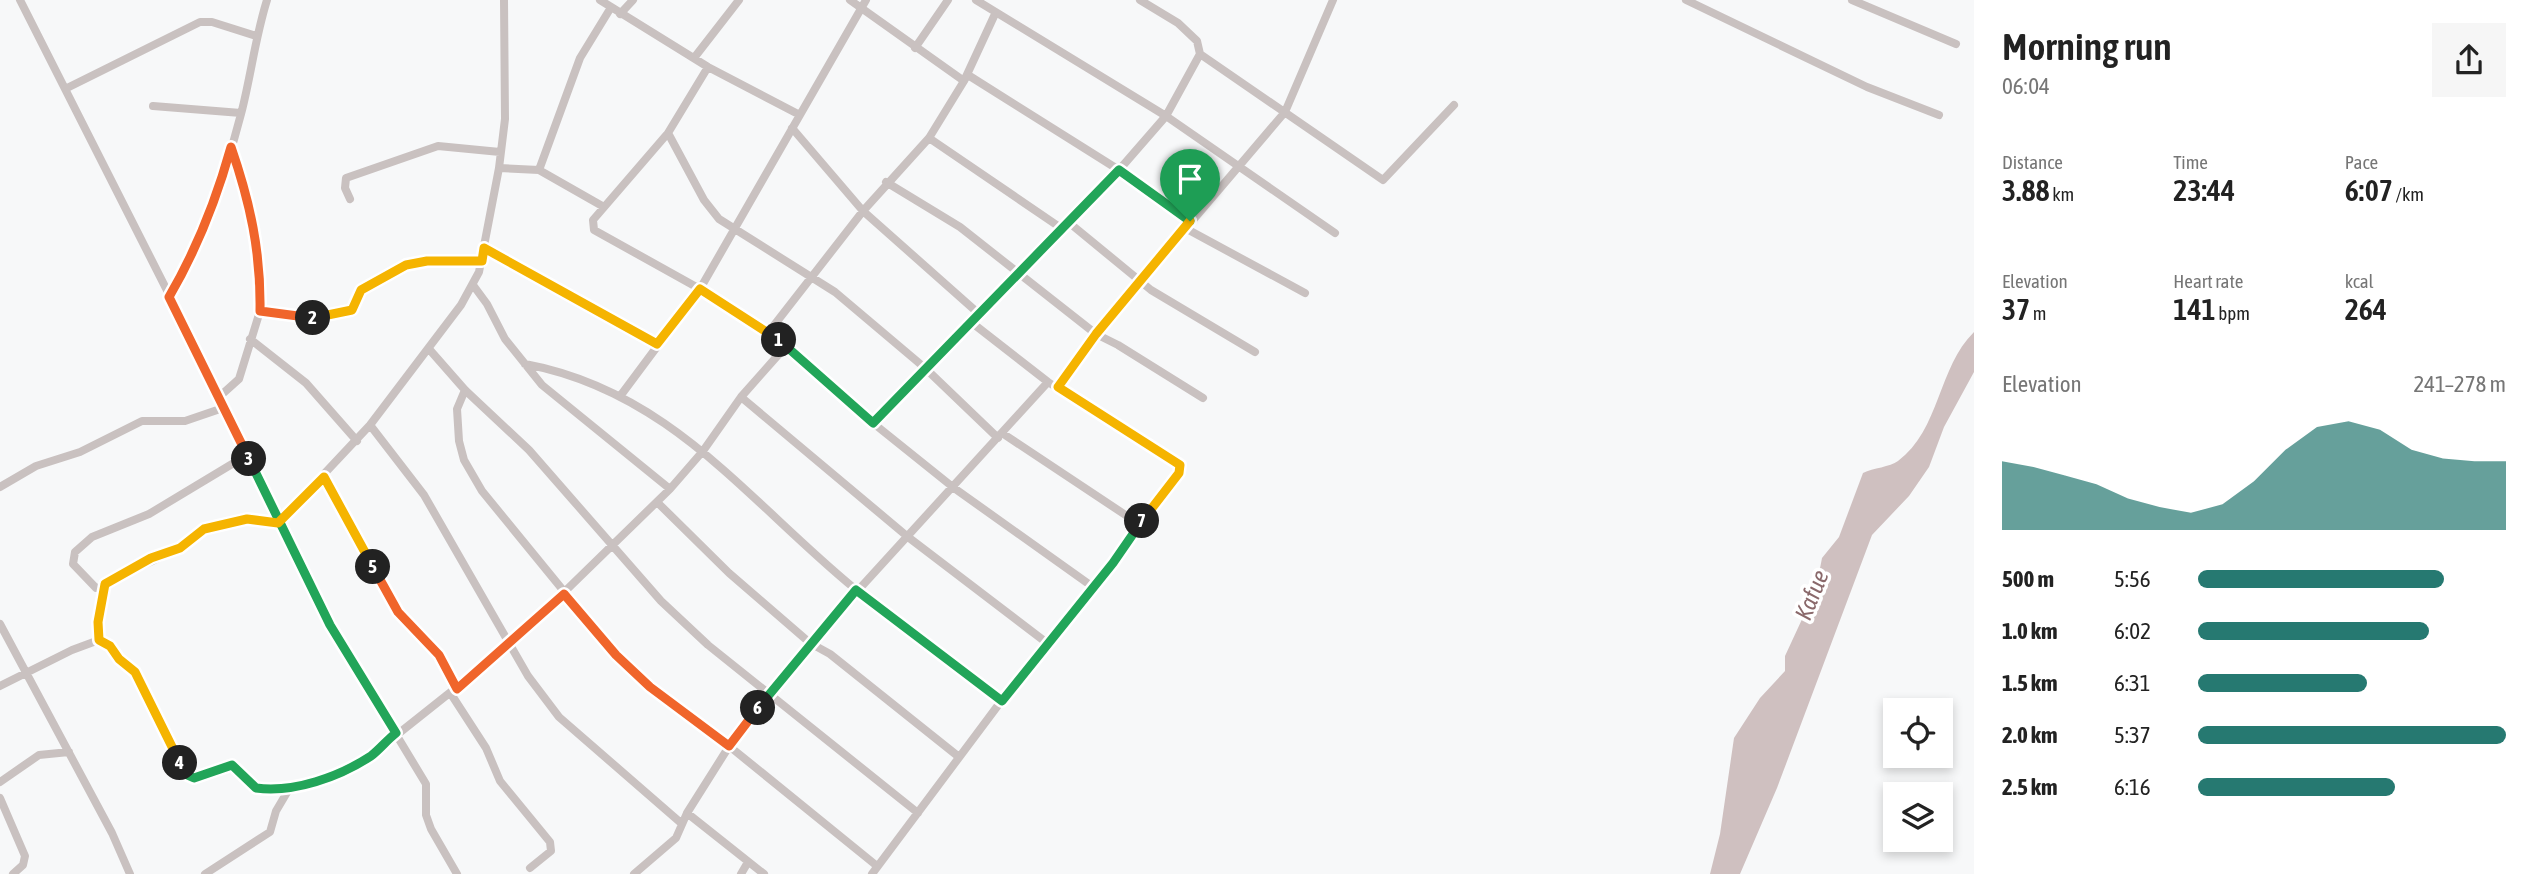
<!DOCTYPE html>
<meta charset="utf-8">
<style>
:root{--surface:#fff;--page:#f6f6f6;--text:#222;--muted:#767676;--accent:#267971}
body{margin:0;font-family:"Asap Condensed",sans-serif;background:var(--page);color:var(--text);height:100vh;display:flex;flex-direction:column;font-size:26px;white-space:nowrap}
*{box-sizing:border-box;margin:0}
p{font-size:23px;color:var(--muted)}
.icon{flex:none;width:38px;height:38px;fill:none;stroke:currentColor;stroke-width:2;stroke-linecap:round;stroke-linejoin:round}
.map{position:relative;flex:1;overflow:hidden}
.details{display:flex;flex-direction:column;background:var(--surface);width:560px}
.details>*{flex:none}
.buttons{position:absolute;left:1883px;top:698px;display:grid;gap:14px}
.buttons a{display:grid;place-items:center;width:70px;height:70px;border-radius:0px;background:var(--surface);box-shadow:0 4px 10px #0003;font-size:35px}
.pin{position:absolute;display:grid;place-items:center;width:60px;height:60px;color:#fff;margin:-72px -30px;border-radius:50% 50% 50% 0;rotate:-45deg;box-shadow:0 0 7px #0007}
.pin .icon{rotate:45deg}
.km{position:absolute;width:35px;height:35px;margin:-18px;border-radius:50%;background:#222;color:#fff;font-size:19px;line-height:35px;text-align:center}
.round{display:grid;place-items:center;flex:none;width:74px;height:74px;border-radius:0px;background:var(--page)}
.summary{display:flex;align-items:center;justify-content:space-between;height:119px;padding:0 28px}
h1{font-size:38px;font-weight:600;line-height:52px}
.metrics{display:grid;grid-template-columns:repeat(3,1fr);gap:10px;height:119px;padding:7px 28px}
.metrics div{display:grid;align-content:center}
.metrics b{font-size:30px;font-weight:600}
.metrics small{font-size:19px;font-weight:400}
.metrics p{font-size:19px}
.chart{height:196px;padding:14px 28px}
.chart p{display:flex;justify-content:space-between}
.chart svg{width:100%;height:126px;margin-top:7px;fill:var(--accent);opacity:.7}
ul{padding:0 28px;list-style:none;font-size:23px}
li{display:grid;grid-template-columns:112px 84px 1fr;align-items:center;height:52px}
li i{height:18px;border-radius:9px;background:var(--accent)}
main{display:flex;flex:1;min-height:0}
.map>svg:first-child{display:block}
</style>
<main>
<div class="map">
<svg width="1974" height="874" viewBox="0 0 1974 874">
<rect width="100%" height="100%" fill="#f7f8f9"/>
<path fill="#cfc0c0" d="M1974,332V372L1944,427L1929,467L1909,496L1872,535L1777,788L1740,874H1710L1720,834L1734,738L1760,698L1785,671V656L1816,589L1822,558L1839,537L1863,473C1873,468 1890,467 1898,461C1940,430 1938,367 1974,332Z"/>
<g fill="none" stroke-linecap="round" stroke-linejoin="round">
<path stroke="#c9c1c0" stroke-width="8" d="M20,0L226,407L330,625L426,784V815L431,829L457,874
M600,0L708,67L798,114
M850,0L964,81
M976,0L1166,116L1335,233
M1686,0L1867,87L1939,115
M1852,0L1956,44
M620,14L633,0
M915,48L948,0
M1200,54L1383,180L1454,105
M694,58L739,0
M708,67L668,133L593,220L594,230L700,289L787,345L873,423L954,488L1093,587
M968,75L1119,170L1190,221
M65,89L200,22H212L256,36
M153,106L241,113
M792,128L863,211L978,313
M668,133L704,200L719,219L835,292L925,368L998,438
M929,138L1061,228
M499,168L539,170L604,207
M539,170L580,58L610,9
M886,182L960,227L1096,334L1118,345L1203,398
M350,199L345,188L346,178L438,146L500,152
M1067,221L1151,290L1255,352
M1185,228L1305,293
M484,248L657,344
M473,285L487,304L505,339L542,385L670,489
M169,297C203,239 224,179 241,114C251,76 255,38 267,0
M260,311L303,318L345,312L355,305L361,290L406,265L427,261H482
M768,333L863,211L929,138L964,81L995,14
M250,339L306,383L357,441
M429,349L465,390L529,450L661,601L708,645L918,813
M525,364C670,391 747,500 854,588C902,627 954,663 1002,701
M1058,387L1096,334L1285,112L1333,0
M465,390L457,409L459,441L464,460L482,491L616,655L650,687L729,746L877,866
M621,395L700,289L866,0
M219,397L239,379L260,311L261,276L249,200L231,147
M741,397L908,537L1047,643
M873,423L1119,170L1166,116L1200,54L1197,41L1178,23L1140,0
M370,425L424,495L528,676L559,717L681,823
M1002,433L1139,524
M324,477L398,612L439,655L457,689
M0,487L36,466L80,452L142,421H185L226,407
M658,503L729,573L810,643L830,654L959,757
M103,587L96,588L73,564L75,552L92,537L149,514L247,455
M0,624L112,833L130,874
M99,640L110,646L119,659L135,672L188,776H200L232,765L256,788L289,789L351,767L369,757L510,645L670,489L703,451L741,397L787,345
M0,686L72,650L99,640L103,587L111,580L180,548L204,529L247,519L278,523L370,425L461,305L479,272L499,168L505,119L504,0
M451,694L486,748L500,781L550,842L551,851L530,868
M0,782L39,755L69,752
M0,798L25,856L23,865L13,874
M687,813L764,874
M205,874L270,832L276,811L289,789
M634,874L676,838L687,813L740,729L810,643L1048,382
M741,874L748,862
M872,874L1005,696L1113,563L1181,468L1048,382L971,322"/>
</g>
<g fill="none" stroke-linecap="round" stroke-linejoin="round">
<defs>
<path id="split-1" d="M779,340L873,423L1119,170L1190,221"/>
<path id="split-2" d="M313,318L352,310L361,290L406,265L427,261H482L484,248L657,344L700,289L779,340"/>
<path id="split-3" d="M249,459L169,297C197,249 216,201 231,147C250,202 261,252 260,311L313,318"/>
<path id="split-4" d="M180,763L185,774L194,778L232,765L256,788C294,793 339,777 371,756C380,749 387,740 396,733L330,625L249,459"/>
<path id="split-5" d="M180,763L135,672L119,659L110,646L99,640L98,622L105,584L151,558L180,548L204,529L247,519L278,523L324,477L373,567"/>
<path id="split-6" d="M373,567L398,612L439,655L457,689L564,594L616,655L650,687L729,746L758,708"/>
<path id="split-7" d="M758,708L856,590L1002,701L1113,563L1142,521"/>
<path id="split-8" d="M1142,521L1179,473L1180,465L1058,387L1096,334L1190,221"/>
</defs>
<use href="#split-1" stroke="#fff" stroke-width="14"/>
<use href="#split-2" stroke="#fff" stroke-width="14"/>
<use href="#split-3" stroke="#fff" stroke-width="14"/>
<use href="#split-4" stroke="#fff" stroke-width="14"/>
<use href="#split-5" stroke="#fff" stroke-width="14"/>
<use href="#split-6" stroke="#fff" stroke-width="14"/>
<use href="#split-7" stroke="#fff" stroke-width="14"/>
<use href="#split-8" stroke="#fff" stroke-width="14"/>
<use href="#split-1" stroke="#22a559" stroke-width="9"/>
<use href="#split-2" stroke="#f5b400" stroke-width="9"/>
<use href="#split-3" stroke="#f0652b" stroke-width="9"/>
<use href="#split-4" stroke="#22a559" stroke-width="9"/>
<use href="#split-5" stroke="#f5b400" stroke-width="9"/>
<use href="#split-6" stroke="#f0652b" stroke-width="9"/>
<use href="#split-7" stroke="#22a559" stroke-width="9"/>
<use href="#split-8" stroke="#f5b400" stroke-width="9"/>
</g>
<g text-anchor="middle" stroke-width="7" stroke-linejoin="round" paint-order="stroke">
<g font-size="24" font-style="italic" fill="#8a696b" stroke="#fff">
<text transform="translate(1812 595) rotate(-68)" y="8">Kafue</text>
</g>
</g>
</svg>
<div class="buttons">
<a><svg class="icon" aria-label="locate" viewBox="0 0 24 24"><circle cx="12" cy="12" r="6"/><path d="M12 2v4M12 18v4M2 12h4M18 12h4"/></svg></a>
<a><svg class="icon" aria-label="layers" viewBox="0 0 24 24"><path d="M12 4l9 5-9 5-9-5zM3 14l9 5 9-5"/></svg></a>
</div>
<div class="pin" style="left:1190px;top:221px;background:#1e9e55"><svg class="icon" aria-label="arrive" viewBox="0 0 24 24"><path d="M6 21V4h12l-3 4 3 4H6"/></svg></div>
<b class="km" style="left:779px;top:340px">1</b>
<b class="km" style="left:313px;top:318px">2</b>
<b class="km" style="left:249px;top:459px">3</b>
<b class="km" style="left:180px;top:763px">4</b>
<b class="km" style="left:373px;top:567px">5</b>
<b class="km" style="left:758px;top:708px">6</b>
<b class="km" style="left:1142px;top:521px">7</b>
</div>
<section class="details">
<div class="summary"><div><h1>Morning run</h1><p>06:04</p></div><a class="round"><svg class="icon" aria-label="share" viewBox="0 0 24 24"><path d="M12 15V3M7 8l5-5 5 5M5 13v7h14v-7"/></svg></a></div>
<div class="metrics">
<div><p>Distance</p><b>3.88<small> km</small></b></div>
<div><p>Time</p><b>23:44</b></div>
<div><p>Pace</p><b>6:07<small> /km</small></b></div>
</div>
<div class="metrics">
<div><p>Elevation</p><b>37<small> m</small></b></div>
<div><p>Heart rate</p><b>141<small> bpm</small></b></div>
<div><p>kcal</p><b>264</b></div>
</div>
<div class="chart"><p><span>Elevation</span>241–278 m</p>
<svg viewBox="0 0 160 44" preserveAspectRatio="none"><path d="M0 44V20L10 22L20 25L30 28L40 33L50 36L60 38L70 35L80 27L90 16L100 8L110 6L120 9L130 16L140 19L150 20L160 20V44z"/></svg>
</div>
<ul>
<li><b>500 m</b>5:56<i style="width:80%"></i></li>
<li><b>1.0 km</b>6:02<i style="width:75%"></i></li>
<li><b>1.5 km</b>6:31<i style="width:55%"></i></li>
<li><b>2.0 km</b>5:37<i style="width:100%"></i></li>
<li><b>2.5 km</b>6:16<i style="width:64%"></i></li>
</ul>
</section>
</main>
